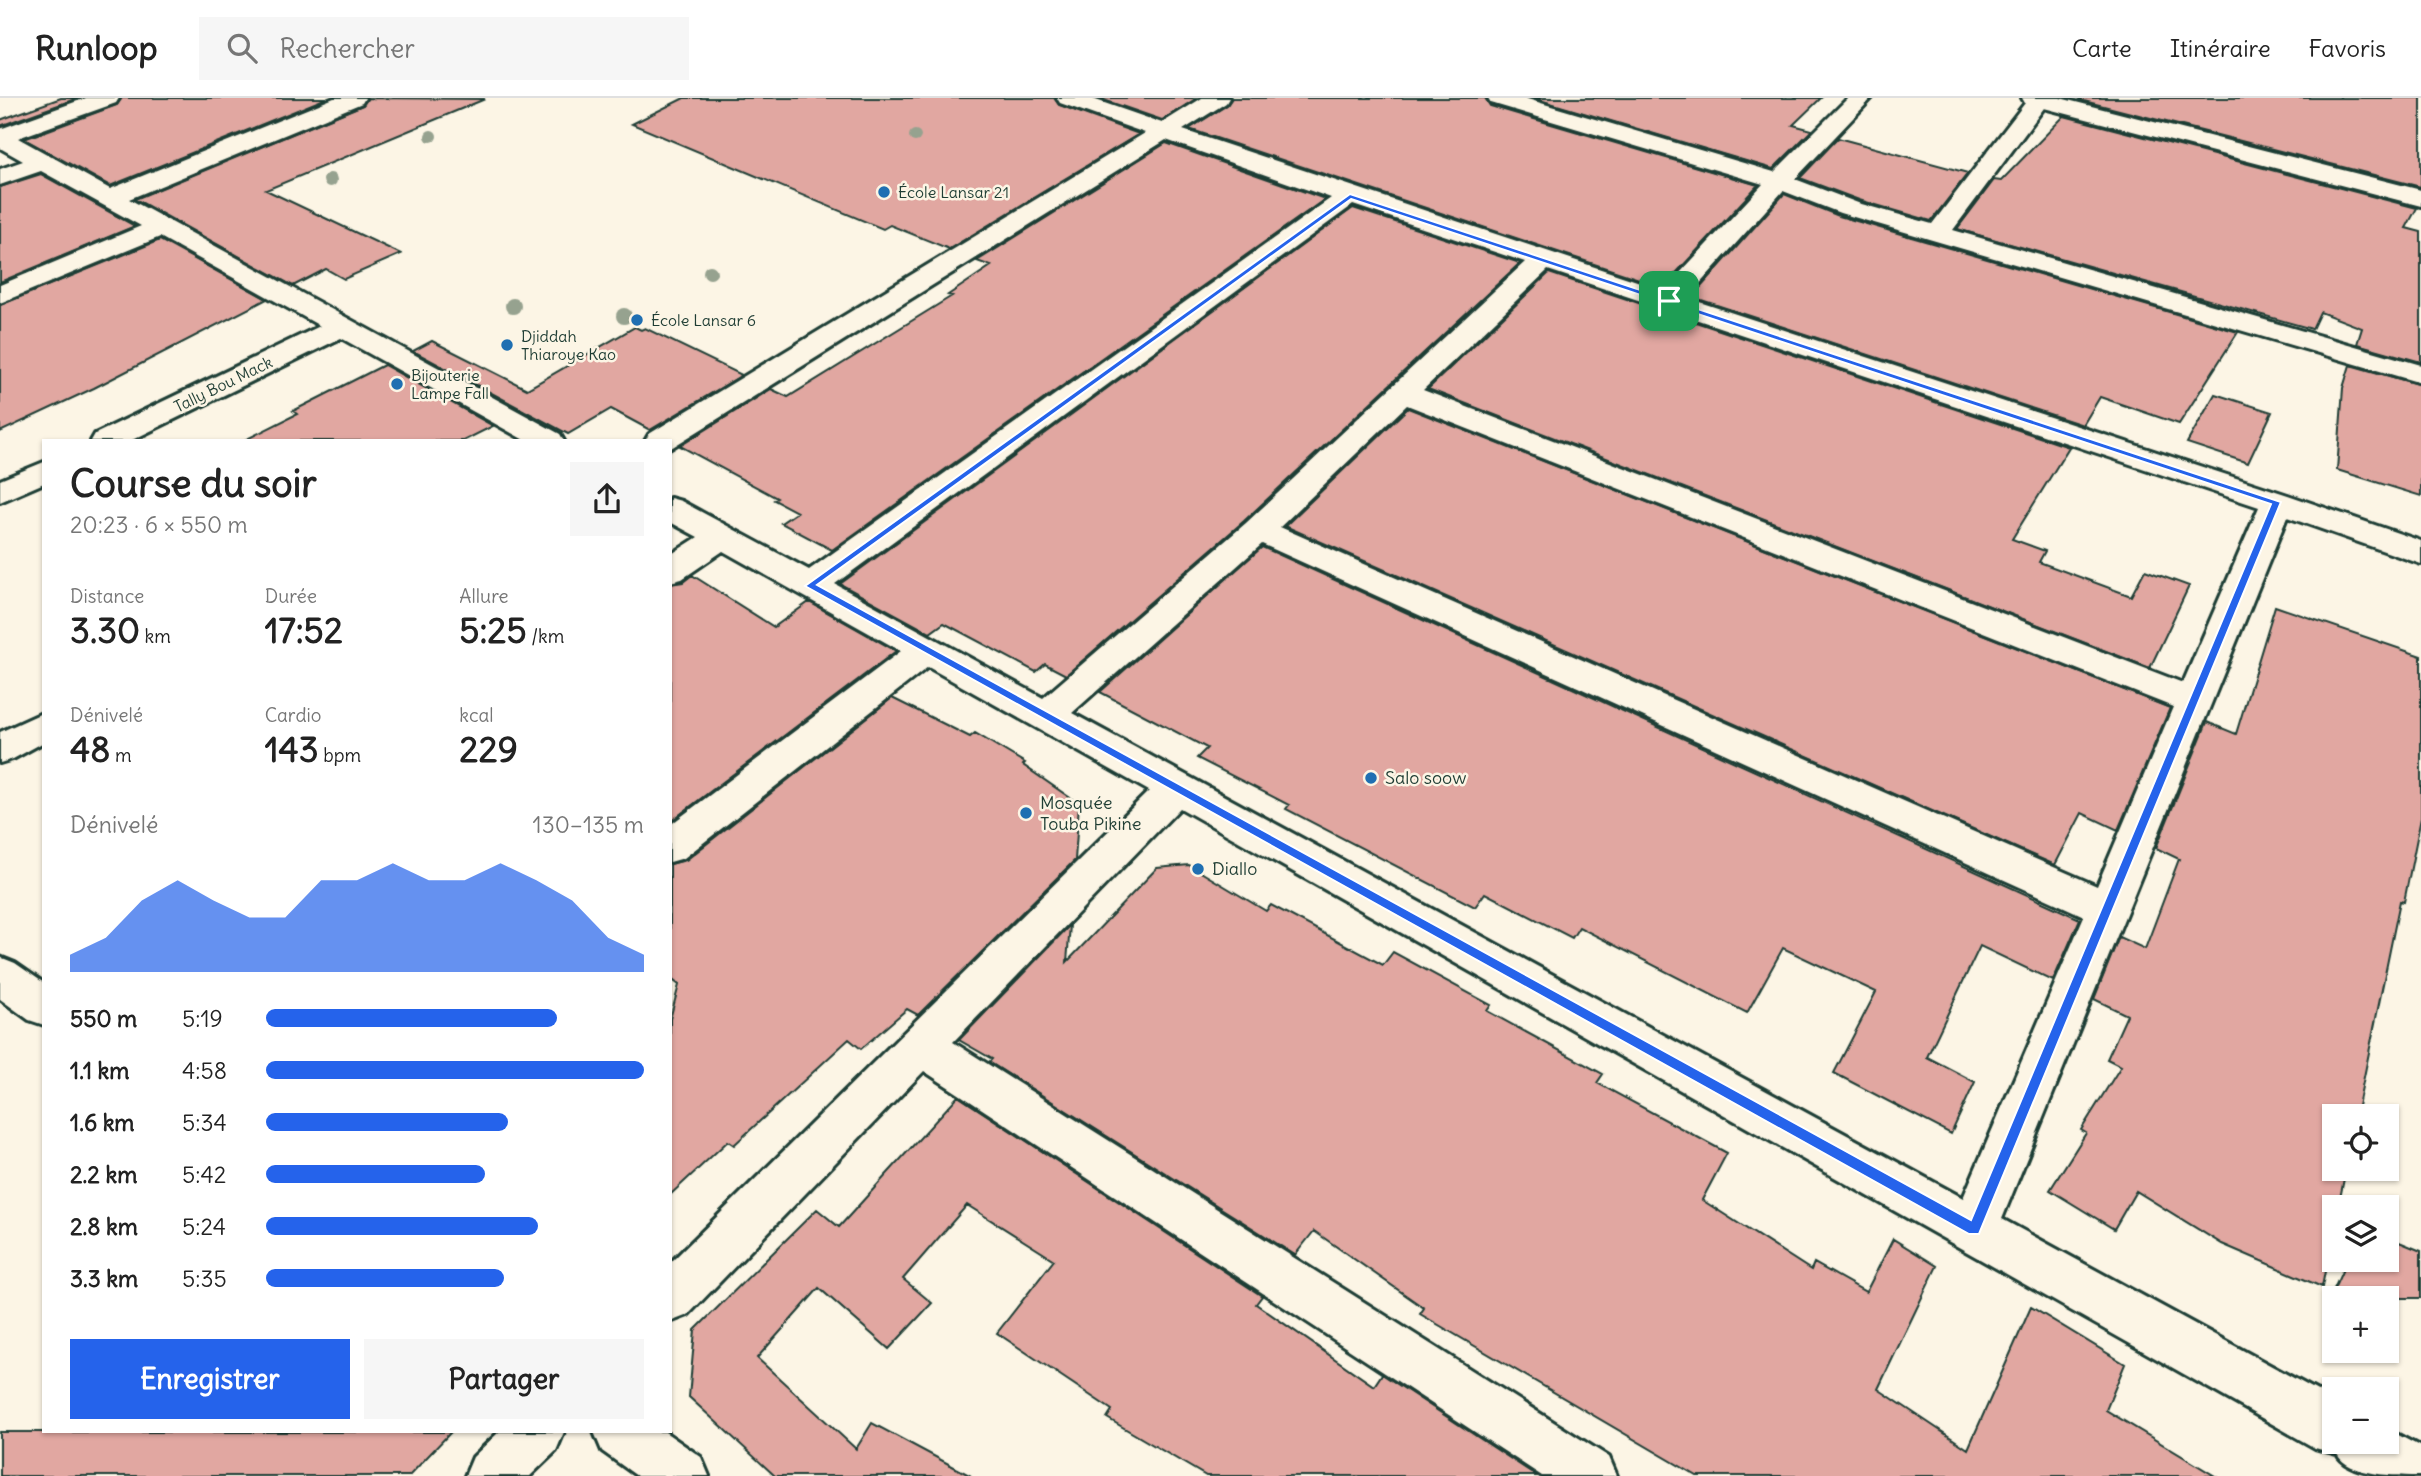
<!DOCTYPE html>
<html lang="fr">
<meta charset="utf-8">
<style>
:root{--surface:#fff;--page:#f6f6f6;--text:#222;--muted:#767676;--line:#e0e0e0;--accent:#2563eb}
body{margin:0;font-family:Delius,sans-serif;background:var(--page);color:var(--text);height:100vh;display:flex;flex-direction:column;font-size:26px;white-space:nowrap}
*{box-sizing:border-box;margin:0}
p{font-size:23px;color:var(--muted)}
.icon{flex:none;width:38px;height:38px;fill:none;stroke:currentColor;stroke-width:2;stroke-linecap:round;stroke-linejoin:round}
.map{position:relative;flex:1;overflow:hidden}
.sheet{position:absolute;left:42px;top:341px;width:630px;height:994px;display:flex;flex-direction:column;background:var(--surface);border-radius:0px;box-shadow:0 2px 5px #0004}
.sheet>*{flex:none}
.tools{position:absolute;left:2322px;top:1006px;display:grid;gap:14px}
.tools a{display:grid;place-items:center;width:77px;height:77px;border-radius:0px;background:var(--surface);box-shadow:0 2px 5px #0004;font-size:35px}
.pin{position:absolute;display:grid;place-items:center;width:60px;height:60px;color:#fff;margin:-30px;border-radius:14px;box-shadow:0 4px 10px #0006}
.round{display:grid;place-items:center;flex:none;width:74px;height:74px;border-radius:0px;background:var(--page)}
.head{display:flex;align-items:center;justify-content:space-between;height:119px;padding:0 28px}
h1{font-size:38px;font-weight:700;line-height:52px}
.stats{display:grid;grid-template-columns:repeat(3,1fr);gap:10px;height:119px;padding:7px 28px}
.stats div{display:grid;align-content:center}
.stats b{font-size:35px;font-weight:700}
.stats small{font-size:19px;font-weight:400}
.stats p{font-size:19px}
.chart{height:196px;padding:14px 28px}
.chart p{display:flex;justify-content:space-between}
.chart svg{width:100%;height:126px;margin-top:7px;fill:var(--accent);opacity:.7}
.primary-button{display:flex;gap:14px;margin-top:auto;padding:14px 28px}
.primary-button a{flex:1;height:80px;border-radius:0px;background:var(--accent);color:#fff;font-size:28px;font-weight:700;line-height:80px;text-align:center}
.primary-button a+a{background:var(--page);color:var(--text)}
ul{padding:0 28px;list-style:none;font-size:23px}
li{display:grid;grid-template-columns:112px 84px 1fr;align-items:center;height:52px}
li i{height:18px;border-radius:9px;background:var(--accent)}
header{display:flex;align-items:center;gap:42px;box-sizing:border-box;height:98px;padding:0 35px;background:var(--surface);border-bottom:2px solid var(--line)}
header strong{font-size:33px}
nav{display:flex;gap:38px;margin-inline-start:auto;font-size:24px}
.search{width:490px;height:63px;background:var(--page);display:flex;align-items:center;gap:18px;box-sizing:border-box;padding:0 24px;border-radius:0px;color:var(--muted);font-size:26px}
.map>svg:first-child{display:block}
</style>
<header>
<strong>Runloop</strong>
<div class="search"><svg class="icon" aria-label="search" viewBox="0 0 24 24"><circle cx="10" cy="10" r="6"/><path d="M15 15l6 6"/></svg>Rechercher</div>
<nav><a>Carte</a><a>Itinéraire</a><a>Favoris</a></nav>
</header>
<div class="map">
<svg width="2421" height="1378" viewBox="0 0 2421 1378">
<rect width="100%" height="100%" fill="#fcf5e5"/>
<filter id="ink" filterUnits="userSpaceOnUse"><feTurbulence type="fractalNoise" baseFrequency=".0143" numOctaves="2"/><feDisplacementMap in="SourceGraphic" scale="14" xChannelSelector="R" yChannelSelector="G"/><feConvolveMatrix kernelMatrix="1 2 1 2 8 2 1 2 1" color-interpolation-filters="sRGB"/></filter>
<g filter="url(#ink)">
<path fill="#e1a7a1" stroke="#1f3d34" stroke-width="2" d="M61,0H78L0,28V22Z
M122,0H327L110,88L24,41L117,7Z
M368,0L485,1L266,92L401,156L344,181L326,171L293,188L135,101L363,7Z
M684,0H1054L1059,7L1139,36L949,151L890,127L883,131L632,26Z
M1098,0H1197L1162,22Z
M1232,0H1485L1490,8L1758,87L1663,189L1189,31L1227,7Z
M1533,0H1821L1793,27L1812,32L1773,71Z
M2082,0H2421V89L2080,2Z
M2064,18L2417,110L2406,130L2421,134V264L2357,246L2362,230L2320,214L2312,231L1957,131L1994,82L2001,83Z
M1838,40L1968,75L1931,123L1859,102L1800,80Z
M1166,45L1325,101L832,452L781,425L797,414L774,402L777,400L680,348L771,291L788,299L952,198L948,197L991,168L977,163Z
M41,76L135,128L0,184V89Z
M1784,96L1839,118L2238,234L2179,326L2100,299L2083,327L1692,199Z
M1353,110L1520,165L1244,423L1066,577L1045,566L1036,574L944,525L930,535L840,486Z
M160,142L267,201L94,290L0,334V207Z
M1549,175L2069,349L2012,441L2045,453L2039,464L2131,498L2145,472L2189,488L2150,570L1428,291Z
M635,229L641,232L645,230L742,277L650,332L611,311L568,336L413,253L432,243L527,291Z
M384,267L493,328L463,343H243L297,316L293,313Z
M2350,267L2421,287V398L2337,372L2343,290Z
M2215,296L2272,314L2248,365L2187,345Z
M1408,310L2170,610L2118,732L2082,715L2055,767L1285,428Z
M1262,449L2080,821L2053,883L1980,848L1927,959L1975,984L1951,1036L1834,975L1876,894L1783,850L1747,915L1579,829L1572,840L1485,795L1475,809L1286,711L1289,707L1197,660L1207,650L1100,594Z
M692,477L774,529L809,504L896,553L670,724V486L683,484Z
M2275,508L2421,558V720L2404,804L2400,803L2356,1018H2334V1071H2346L2338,1110H2334V1126L2322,1189L2222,1146L2136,1093L2114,1131L2050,1092L2086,1035L2081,1032L2121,968L2107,961L2127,917L2094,901L2119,839L2145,851L2179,761L2156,750L2207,624L2236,636Z
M892,600L970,639L975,635L1025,665L1023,667L1079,706L1075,762L918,917L907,911L861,951L849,941L734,1047L728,1043L670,1097V921L679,887L670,880V766L686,762Z
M1189,767L1266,813L1271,807L1383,867L1393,854L1491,907L1487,913L1603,976L1597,985L1727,1055L1702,1102L1811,1172L1814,1165L1866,1194L1893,1141L1937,1168L1878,1291L1968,1351L2031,1209L2125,1266L2106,1312L2215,1378H1697L1420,1216L1424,1210L1314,1133L1295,1157L989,964L992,961L959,942L1070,827L1067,864L1157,770Z
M958,998L1262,1198L1256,1206L1374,1288L1382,1276L1537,1378H1206L1107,1320L1112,1312L997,1235L1054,1162L967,1107L903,1181L932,1205L889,1251L819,1190L757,1260L856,1351L872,1325L971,1378H775L689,1299L695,1232L817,1111L839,1129Z
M2387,1139L2421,1153V1200H2330L2347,1162H2387Z
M0,1334H451L409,1378H0Z"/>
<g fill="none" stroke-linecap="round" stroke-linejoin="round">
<defs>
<path id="minor" d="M86,0H119L116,5L18,40L110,91L334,0H365L362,5L129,101L560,336L564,343H526L341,240L130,343H91L95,336L320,228L160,139L0,205V187L141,128L41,73L0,87V71L23,63L0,50V31Z
M1057,0H1090L1162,25L1202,0H1229L1226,5L1183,32L1664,192L1763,86L1491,5L1488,0H1524L1774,74L1848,0H1872L1795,81L1858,105L1932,126L2025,5L2022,0H2060L2421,92V108L2044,10L1953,132L2421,267V285L1840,115L1783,93L1687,200L2288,397L2421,443V466L2287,419L2002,1121L2334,1302V1344H2387V1331L2421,1349V1378C2397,1378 2348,1378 2337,1356L2315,1350L1180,710L953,944L1609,1359L1617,1378H1542L924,973L688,1217L670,1224V1165L1149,693L928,569L684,760L670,764V727L901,553L723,453L682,481L670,484V457L698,439L670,424V400L681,403L809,472L1331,100L1166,42L671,350L670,343H645L649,336L1145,35L1060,5ZM1353,107L1525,164L1246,425L1043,600L835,486ZM1548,172L2259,409L2183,585L1423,292ZM1407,307L2173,609L2097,788L1280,429ZM1262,446L2084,818L1963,1100L1072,615Z
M44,364V385L0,404V382Z
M44,614V644L13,661L0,665V634Z
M0,859L15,865L44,885V927L29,922L0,901Z
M499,1334H564L556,1353L530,1378H465L473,1359Z
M594,1334H665L701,1359L709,1378H637L602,1353Z"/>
</defs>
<use href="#minor" stroke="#1f3d34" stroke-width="6"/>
<use href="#minor" fill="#fcf5e5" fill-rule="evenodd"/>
</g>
<g fill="#96a28f">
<circle cx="431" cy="38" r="6"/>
<circle cx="915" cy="38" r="6"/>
<circle cx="330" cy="82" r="7"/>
<circle cx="710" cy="174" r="7"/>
<circle cx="513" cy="208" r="8"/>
<circle cx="624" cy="218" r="8"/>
</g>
</g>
<path fill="#2563eb" stroke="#fff" stroke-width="2" fill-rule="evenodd" d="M1350,96L2281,404L1979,1136H1969L805,488ZM1351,101L2271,406L1971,1122L817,487Z"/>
<g fill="#1f6fb2" stroke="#fcf5e5" stroke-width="2.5">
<circle cx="884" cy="94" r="7"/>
<circle cx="637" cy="222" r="7"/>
<circle cx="507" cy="247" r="7"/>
<circle cx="397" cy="286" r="7"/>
<circle cx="1371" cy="680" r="7"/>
<circle cx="1026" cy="715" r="7"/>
<circle cx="1198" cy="771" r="7"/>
</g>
<g text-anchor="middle" stroke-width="5" stroke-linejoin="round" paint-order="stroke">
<g font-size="16" fill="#1f3d34" stroke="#fcf5e5" text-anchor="start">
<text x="898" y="100">École Lansar 21</text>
<text x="651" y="228">École Lansar 6</text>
<text x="521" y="244">Djiddah<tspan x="521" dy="18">Thiaroye Kao</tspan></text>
<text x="411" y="283">Bijouterie<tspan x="411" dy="18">Lampe Fall</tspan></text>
</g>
<g font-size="16" fill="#1f3d34" stroke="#fcf5e5">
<text transform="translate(223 286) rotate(-26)" y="6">Tally Bou Mack</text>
</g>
<g font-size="18" fill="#1f3d34" stroke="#fcf5e5" text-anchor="start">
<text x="1385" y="686">Salo soow</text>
<text x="1040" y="711">Mosquée<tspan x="1040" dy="21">Touba Pikine</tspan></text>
<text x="1212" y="777">Diallo</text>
</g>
</g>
</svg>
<div class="tools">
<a><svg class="icon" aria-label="locate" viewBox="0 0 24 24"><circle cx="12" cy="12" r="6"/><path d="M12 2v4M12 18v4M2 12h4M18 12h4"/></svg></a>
<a><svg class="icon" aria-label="layers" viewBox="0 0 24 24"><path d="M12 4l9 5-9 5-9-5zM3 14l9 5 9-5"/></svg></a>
<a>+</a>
<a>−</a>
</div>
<div class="pin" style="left:1669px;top:203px;background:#1e9e55"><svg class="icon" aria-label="arrive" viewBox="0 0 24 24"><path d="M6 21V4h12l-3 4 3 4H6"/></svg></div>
<section class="sheet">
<div class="head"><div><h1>Course du soir</h1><p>20:23 · 6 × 550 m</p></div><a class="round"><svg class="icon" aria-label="share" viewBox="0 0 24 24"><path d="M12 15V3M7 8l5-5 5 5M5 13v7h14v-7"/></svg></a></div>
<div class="stats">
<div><p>Distance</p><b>3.30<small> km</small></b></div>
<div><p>Durée</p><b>17:52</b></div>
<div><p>Allure</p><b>5:25<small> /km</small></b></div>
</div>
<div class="stats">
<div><p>Dénivelé</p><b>48<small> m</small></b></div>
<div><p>Cardio</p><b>143<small> bpm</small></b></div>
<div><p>kcal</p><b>229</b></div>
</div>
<div class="chart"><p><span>Dénivelé</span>130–135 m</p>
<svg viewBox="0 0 160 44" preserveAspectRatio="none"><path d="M0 44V38L10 32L20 19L30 12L40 19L50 25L60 25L70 12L80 12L90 6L100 12L110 12L120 6L130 12L140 19L150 32L160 38V44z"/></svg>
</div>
<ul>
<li><b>550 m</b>5:19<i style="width:77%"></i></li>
<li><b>1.1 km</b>4:58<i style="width:100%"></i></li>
<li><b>1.6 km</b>5:34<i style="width:64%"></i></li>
<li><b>2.2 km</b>5:42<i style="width:58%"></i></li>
<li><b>2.8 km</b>5:24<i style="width:72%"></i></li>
<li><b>3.3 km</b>5:35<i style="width:63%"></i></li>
</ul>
<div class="primary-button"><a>Enregistrer</a><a>Partager</a></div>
</section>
</div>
